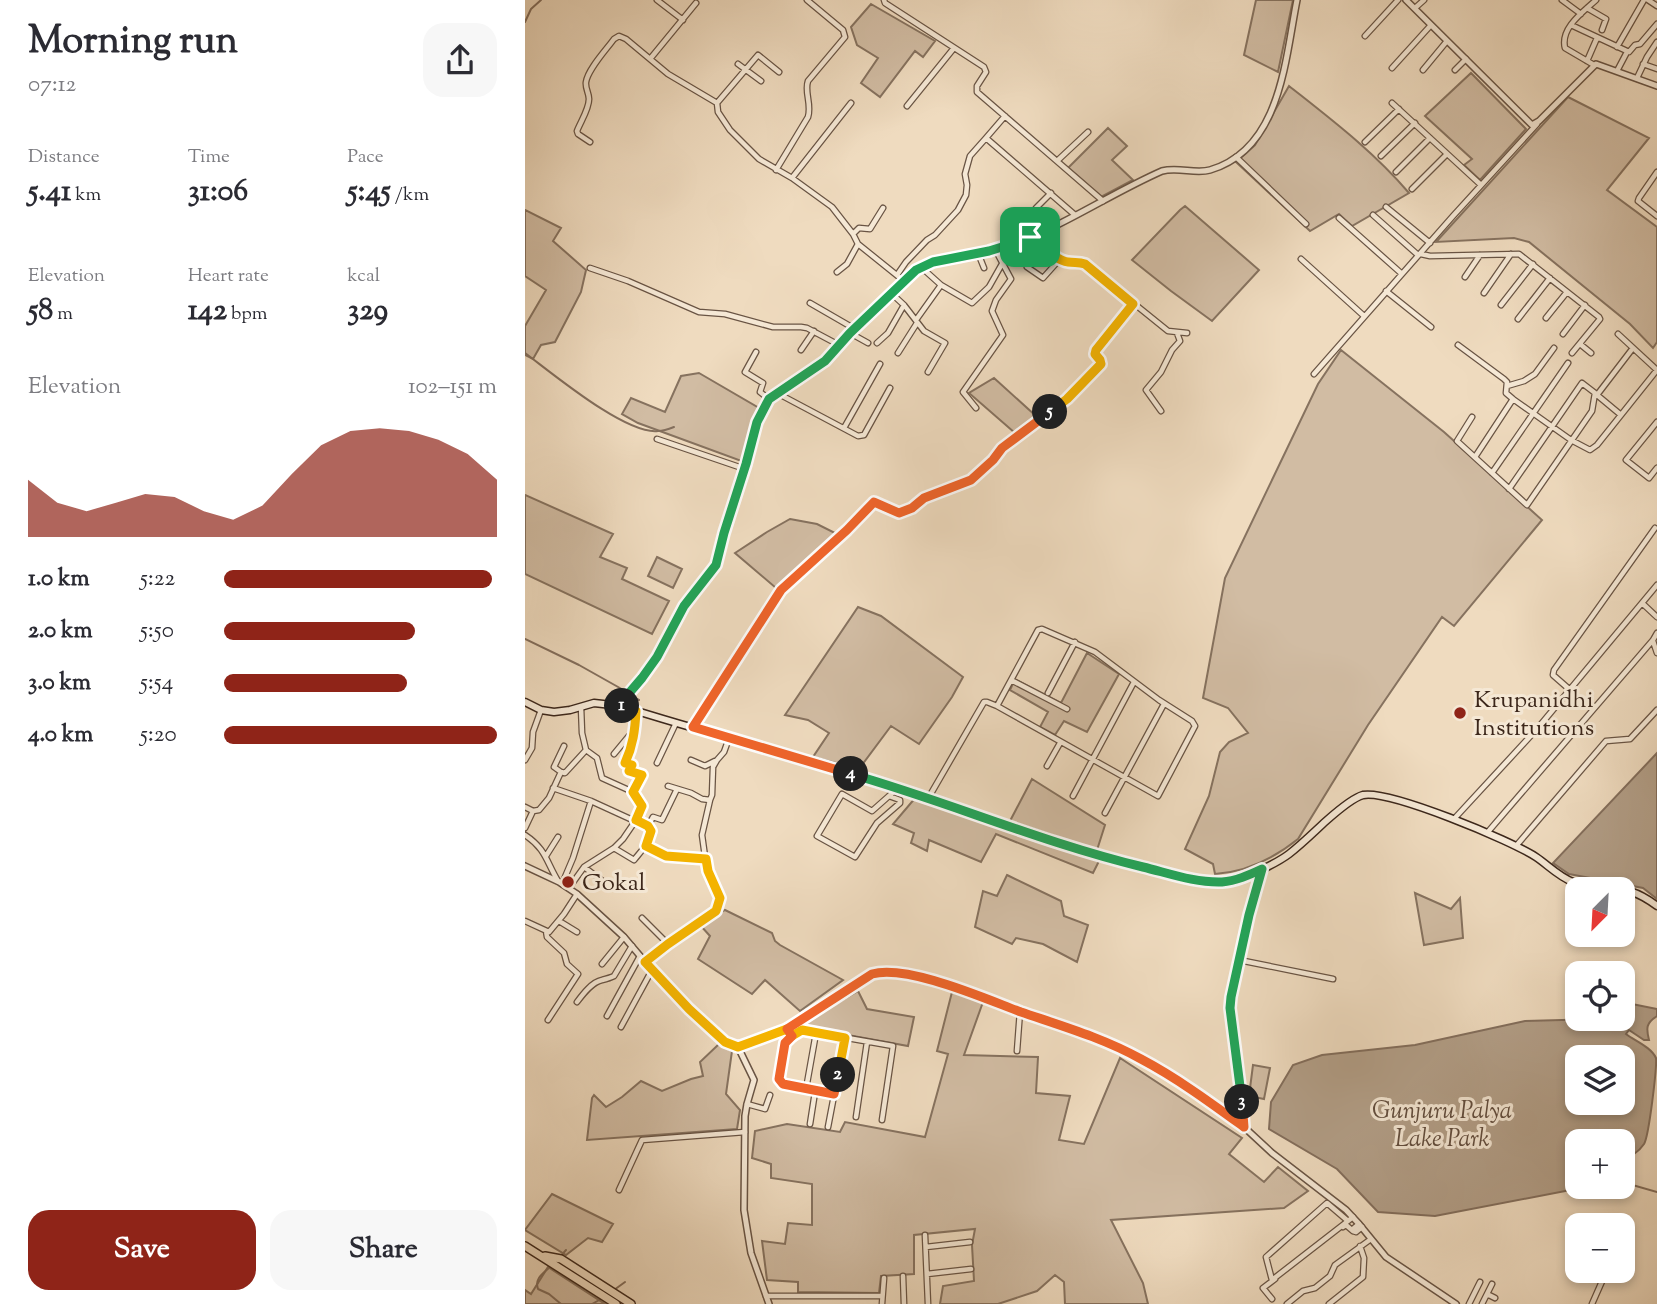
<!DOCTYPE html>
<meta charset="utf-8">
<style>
:root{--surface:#fff;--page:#f7f7f7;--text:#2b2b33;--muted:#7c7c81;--accent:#8f2418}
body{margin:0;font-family:"Sorts Mill Goudy",serif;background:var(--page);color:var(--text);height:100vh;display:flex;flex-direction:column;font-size:26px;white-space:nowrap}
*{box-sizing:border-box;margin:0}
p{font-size:23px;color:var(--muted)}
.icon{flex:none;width:38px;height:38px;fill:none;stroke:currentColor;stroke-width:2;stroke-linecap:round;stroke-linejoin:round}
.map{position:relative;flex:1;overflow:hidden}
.details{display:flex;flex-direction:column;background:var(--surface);width:525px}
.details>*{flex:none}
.needle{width:46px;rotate:204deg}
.buttons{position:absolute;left:1040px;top:877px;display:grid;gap:14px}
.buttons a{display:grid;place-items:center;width:70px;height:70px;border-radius:14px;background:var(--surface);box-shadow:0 4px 10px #0003;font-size:35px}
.pin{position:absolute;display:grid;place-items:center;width:60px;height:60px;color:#fff;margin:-30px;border-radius:14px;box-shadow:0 4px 10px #0006}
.km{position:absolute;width:35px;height:35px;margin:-18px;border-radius:50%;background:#222;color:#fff;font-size:19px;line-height:35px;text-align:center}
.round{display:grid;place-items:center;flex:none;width:74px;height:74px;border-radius:21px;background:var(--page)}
.head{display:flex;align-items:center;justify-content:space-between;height:119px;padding:0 28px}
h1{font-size:38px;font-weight:700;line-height:52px}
.stats{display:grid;grid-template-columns:repeat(3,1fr);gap:10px;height:119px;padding:7px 28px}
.stats div{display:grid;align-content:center}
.stats b{font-size:30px;font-weight:700}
.stats small{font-size:19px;font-weight:400}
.stats p{font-size:19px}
.chart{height:196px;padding:14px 28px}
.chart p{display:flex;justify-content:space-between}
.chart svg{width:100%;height:126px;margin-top:7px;fill:var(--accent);opacity:.7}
.button{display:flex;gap:14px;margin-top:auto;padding:14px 28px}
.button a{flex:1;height:80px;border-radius:21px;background:var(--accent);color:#fff;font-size:28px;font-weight:700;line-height:80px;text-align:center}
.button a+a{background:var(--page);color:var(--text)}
ul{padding:0 28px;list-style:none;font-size:23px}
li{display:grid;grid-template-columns:112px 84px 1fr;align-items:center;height:52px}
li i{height:18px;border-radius:9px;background:var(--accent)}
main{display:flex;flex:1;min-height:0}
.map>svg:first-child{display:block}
</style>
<main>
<section class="details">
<div class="head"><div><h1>Morning run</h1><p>07:12</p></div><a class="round"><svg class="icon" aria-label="share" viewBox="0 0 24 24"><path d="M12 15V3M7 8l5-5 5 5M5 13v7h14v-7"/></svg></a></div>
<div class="stats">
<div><p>Distance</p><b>5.41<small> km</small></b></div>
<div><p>Time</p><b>31:06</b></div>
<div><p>Pace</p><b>5:45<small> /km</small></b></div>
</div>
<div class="stats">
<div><p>Elevation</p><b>58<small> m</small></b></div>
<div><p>Heart rate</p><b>142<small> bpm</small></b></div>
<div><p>kcal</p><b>329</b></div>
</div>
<div class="chart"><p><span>Elevation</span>102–151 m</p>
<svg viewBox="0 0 160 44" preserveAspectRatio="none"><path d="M0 44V24L10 32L20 35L30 32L40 29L50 30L60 35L70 38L80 33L90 22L100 12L110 7L120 6L130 7L140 10L150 15L160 24V44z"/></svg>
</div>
<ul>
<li><b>1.0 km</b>5:22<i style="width:98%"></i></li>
<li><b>2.0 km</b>5:50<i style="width:70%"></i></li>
<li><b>3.0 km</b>5:54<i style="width:67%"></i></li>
<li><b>4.0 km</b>5:20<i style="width:100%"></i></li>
</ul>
<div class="button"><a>Save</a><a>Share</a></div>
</section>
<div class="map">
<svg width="1132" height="1304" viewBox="0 0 1132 1304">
<rect width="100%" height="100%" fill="#efdbbf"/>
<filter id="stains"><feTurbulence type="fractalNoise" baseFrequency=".00286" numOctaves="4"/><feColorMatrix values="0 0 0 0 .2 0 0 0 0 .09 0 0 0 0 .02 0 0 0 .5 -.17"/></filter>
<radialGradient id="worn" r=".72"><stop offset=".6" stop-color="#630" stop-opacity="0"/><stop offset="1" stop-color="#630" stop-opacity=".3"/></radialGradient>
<path fill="#d1bca3" stroke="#86725f" stroke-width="2" d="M731,0H768L753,72L719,55Z
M346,4L410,41L398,57L390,51L355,97L336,83L353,58L332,45L326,27Z
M946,73L1001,129L955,180L939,165L947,159L900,116Z
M764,86C807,120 848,151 884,193L827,226L814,214L785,231L711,162L730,145Z
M1043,97L1124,138L1082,190L1132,227V342L1128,348L1105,324L1004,242L989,238L911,242Z
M583,128L602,146L587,160L608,180L576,197L543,168Z
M660,206L734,270L687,321L646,291L607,260L655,210Z
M0,210L36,228L28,241L61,270L56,292L30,342L16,345L8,359L0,355V326L21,290L0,276Z
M816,350L919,432L1017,520L929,626L917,617L843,725L773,839C748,859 722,872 690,874L688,864L660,849L684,796L695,752L704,742L723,733L703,708L678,698L700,578L793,384Z
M174,373L234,408L219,462L113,423L97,414L106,398L140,412L156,376Z
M469,378L512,417L490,433L444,393Z
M0,495L88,534L75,557L102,568L97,579L144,601L127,634L0,574Z
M265,519L292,524L312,534L251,588L210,553L242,532Z
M132,557L157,569L148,588L123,576Z
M333,607L356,616L438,677L427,697L394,744L366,726L334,769L288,757L304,733L283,720L260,715Z
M562,653L594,674L562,732L539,721L530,735L515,727L523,712L485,690L490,679L536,703Z
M507,779L580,825L572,850L485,821Z
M391,797L574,861L568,873L471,834L456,862L404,840L402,851L386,843L389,833L368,824Z
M482,875L536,901L539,916L563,925L552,962L518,944L491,938L487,944L450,927L458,891L472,896Z
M890,893L926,909L935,898L938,938L899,945Z
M200,910L247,933L250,941L255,945L318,980L275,1011L240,980L227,994L173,959L185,936L175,925Z
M333,991L342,1009L389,1017L383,1046L290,1029L278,1023Z
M427,992L458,1002L439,1055L513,1057L511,1093L545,1096L534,1140L559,1144L595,1058L717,1138L704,1154L739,1182L753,1167L783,1191L759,1208L586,1220L618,1283L623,1304H540L539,1282L530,1275L512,1291L473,1304H415L418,1286L449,1281L447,1245L450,1229L389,1235V1274L356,1276L354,1293L273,1292V1282L242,1280L237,1241L260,1244L263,1223L287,1225V1184L246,1178V1164L227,1158L230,1131L262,1124L315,1132L320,1122L400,1137L423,1054L412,1051Z
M194,1044L207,1051L201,1094L215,1110L212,1129L62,1140L67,1098L69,1095L81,1107L97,1097L116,1081L137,1091L166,1079L178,1076L175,1062Z
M728,1065L745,1068L739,1099L724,1096Z
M27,1194L88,1224L77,1242L63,1238L41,1255L0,1230Z
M23,1267L80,1304H0V1290L6,1294Z"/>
<path fill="#b29e87" stroke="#836e5c" stroke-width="2" fill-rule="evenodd" d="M1132,753V899L1118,888L1044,874L1028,863Z
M1097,1002L1132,1009V1016C1121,1023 1121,1028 1124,1040H1119L1104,1030L1101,1034C1110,1041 1126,1047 1131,1058C1132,1067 1124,1136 1119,1144C1113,1153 1106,1156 1097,1160V1141H1052V1186L1061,1187L910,1216L853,1212L812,1169L744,1129L746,1102L768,1065L797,1055L890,1045L1000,1021L1074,1019L1078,1020L1090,1029L1093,1024L1088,1019L1097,1018ZM1052,1057H1097V1102H1052Z"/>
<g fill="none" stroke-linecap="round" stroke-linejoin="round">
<path stroke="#836e5c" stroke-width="2" d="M0,22L6,9L16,0
M0,353C27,373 101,435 133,431C138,431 144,429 149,427
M0,639L54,665L102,692
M106,696L114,700
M1097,1182L1132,1192
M35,1257L41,1250
M26,1266C19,1273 9,1278 13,1289L24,1294L36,1304
M89,1290L100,1282
M67,1304L76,1299"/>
<defs>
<path id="minor" d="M132,0L158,20
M359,0L360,3L459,67L461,72L452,86V92L578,201
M1037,0L1056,14
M1123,0L1132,6
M171,3L125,59L143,74L192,103L193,112L205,130L234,159L267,178L307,207L328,234L333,244L379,281
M890,8L899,0
M1062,8L1081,19L1077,30
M1046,25L1104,52L1110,45L1115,44L1132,24
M840,36L873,0
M1092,47L1119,0
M1062,61L1072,38
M213,64L236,81
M1118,64L1132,69
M1069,65L1040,48C1035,28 1058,12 1071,0
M867,68L906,25
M898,70L922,41
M930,70L941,59
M1092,71L1102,52
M1112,78L1122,57L1132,42
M192,103L233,55L254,72
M867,103L956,185
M382,106L429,48
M480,116L461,138L550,215
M65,142L53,134L52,131C56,121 64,109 64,99C64,93 60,88 61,82C63,69 81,50 89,39L94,36L101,39L125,59
M840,142L874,109
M856,156L890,123
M711,157L781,224
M532,161L563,132
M251,170L283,117C287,104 279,92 283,81L320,37L318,30L282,0
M871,172L905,138
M1132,172L1114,198L1113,201L1132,216
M267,178L326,103
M887,189L922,154
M861,207L905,243
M511,208L526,193
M848,215L893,255
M814,218L877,274
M328,234L334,228L345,229L358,208
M506,237L540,261L560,264L643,331L662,333
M453,253L459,268
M896,254L905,256L994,254L1074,317L1075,319L1047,353
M776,259L839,316
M396,267L416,285L447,303L464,287L477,264
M502,267L518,278L535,259
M65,268L103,281L174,312L200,314L248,327H276L282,328L314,345
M312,272L322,264L333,244
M372,275L381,262L402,240L410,235L433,210L441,195L442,185L440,174L445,156L461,138
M940,277L955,255
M861,291L906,327
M366,293L379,305L399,331L420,343L403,372
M959,293L986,254
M285,303L330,329
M976,305L1008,264
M1021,318L1042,292
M993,319L1025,278
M391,320L416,285
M325,333L343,343
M1038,334L1060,305
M352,343L363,333L379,305
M1055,344L1066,353
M933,345L979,379L982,382L981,393L988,399L1046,440L1065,450L1072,445L1132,370L1093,334
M276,350L289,331
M231,352L220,372L238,383L235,392L244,399
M373,353L392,323
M789,374L928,216L1012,124
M982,386L999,381L1010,374L1029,348
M252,393L333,436L339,435L365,388
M1072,395L1096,415
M451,408L438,392L478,335L467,311L471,300L486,279L470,249
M636,411L621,390L636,372L647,350L655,341L652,333
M947,417L932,441L1002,505L1067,411L1070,393L1072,395L1108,348
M1132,422L1101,460L1124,478L1132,468
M319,428L355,364
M132,439L220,469
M950,457L988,399
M967,473L1043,363
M984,489L1057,383L1070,393
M1117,603L1132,617
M1128,641L1132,653
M486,680L542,709
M1044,689L1028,675L1029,670L1130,528
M523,693L550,642
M56,707L57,733L61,750
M168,727L199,676L256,590L322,530L349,502L374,513L387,508L399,498L446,480L468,460L477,448L542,399L567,375L576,363L570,354L571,350L608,304
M89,754L108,731
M0,760L7,748L8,732L16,710
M166,760L180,766L190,761
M132,763L151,723
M522,766L535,743
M36,772L29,767L39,746
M143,786L166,793L177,799L185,800L187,795L188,767L192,760L199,752L204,738
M28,788L66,801L48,858L37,884
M108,792L116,775L105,771L107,765L100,763C108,746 110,730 112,711
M364,796L375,800V803L352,823L330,857L292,836L317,794L347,811L373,788
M548,796L609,682
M404,797L459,702H462L472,706L633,796L670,726L667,721L634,700L570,652L517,629L513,630L472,706
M66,801L125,828C127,841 117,850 109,860L89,848
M0,807L8,811
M580,813L639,704
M929,819L1012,729L1132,585
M123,826L128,817L137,820L152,789
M0,828L8,811L14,810L24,798L36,772L40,773L61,750L72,758L77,778L108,792L117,806L111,820L98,839L89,848L59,867L44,888
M962,833L1128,640L1132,633
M0,835C21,849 21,861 33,881
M121,846L141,856L181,859
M991,846L1081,741L1105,739L1132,710
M21,856L33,837
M59,867L83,885
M117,918L143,944
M0,921L24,932L39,914L52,894
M34,921L52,932
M21,931L22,937L39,953L42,964L53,974L23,1020
M714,960L808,979
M120,962L143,944L191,911L196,898L182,871L177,835L185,800
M77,964L99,937
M52,1002C58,994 67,982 77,980C81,979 85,978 89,976L107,946
M82,1016L115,956
M96,1027L127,970
M492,1051L495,1011
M281,1089L291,1033
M309,1094L258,1084L254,1079C258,1055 254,1042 277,1030L368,1046L357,1120
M222,1104L240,1109L245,1095
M331,1117L342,1042
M285,1124L290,1092
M303,1127L320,1038
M719,1127L714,1073L705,1003L724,915L737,869
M94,1190L117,1140L220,1132
M823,1221L747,1280L741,1257L802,1203L823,1221L828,1217
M834,1224L829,1228L828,1231L831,1232L837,1227
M818,1227L821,1225L828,1231
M400,1235L403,1304
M401,1247L445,1242
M402,1274L446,1269
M378,1276L379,1304
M962,1294L970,1298
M241,1296H357
M747,1299L738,1288L750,1279
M357,1304L359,1278
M762,1304L778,1291L790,1288L805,1276L810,1265L846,1239
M804,1304L838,1277L839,1258L835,1246
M944,1304L955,1282
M957,1304L967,1284
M1067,1304L1082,1270"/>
<path id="tertiary" d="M881,0L1007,125L1014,121L1071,64L1132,86
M93,706L117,678L132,657L159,606L191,565L199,533L221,464L232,422L244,399L300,361L330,329L391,270C421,253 459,255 491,243C542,224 587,193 637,171C653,167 671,174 685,170C756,149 760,60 772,0
M0,866L34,882L52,894L99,937L127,970L164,1009L200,1042L213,1047L262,1029L347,974L355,971H366L435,989L570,1037L618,1060L648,1078L719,1127L747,1153L821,1210L834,1224L861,1257L931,1304
M213,1047L229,1080L222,1104L220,1116L219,1210L226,1253L244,1304"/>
<path id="secondary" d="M0,702L16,710L29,712L45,710L69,703L96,706C189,736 283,758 376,788C473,819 568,860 669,880C681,882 696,884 708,881C723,877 752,863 764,854C777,844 789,832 801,821C810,813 827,798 838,795C865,790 985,840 1011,857C1023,865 1034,877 1048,882C1054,884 1062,884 1070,885C1097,889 1110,889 1132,906"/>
<path id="primary" d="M0,1246L91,1304
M20,1256L36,1259L106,1304"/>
</defs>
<use href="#minor" stroke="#695444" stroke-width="7"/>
<use href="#tertiary" stroke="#695444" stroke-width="8"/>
<use href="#secondary" stroke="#3c271b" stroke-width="9"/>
<use href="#primary" stroke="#3c271b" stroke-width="10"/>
<use href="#minor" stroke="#f5e8d5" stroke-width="4.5"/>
<use href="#tertiary" stroke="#f5e8d5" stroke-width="5"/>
<use href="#secondary" stroke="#f5e8d5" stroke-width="6"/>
<use href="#primary" stroke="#efdbbf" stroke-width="7"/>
</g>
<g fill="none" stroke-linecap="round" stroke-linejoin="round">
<defs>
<path id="split-1" d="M97,706H93L117,678L132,657L159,606L191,565L199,533L221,464L232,422L244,399L300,361L325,333L391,270L408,262L464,251L490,243L505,237"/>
<path id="split-2" d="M97,706L111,711C110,730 108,746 100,763L107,765L104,771L117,775L108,792L117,806L111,820L123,826L126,831L121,846L141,856L181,859L183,871L195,898L191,911L143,944L120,962L164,1009L200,1042L213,1047L262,1029L267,1036L277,1030L320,1038L313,1075"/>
<path id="split-3" d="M313,1075L309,1094L258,1084L254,1079L260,1043L267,1036L262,1029L347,974C382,964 461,999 496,1012C537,1026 578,1038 616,1059C652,1078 686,1103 719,1127L717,1102"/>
<path id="split-4" d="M326,774C424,802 518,843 618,867C643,873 670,883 697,882C711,881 724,875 737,869L724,915L706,997L705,1008L717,1102"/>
<path id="split-5" d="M326,774L168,727L256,590L322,530L349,502L374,513L387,508L399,498L446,480L468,460L477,448L525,412"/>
<path id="split-6" d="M505,237C514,244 532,261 543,262C550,263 554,262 560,264L608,304L571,350L570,354L575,360L576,364L542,399L525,412"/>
</defs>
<use href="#split-1" stroke="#fff" stroke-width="14"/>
<use href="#split-2" stroke="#fff" stroke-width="14"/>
<use href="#split-3" stroke="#fff" stroke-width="14"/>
<use href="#split-4" stroke="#fff" stroke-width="14"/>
<use href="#split-5" stroke="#fff" stroke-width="14"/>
<use href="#split-6" stroke="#fff" stroke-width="14"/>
<use href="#split-1" stroke="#22a559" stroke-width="9"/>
<use href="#split-2" stroke="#f5b400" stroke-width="9"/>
<use href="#split-3" stroke="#f0652b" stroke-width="9"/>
<use href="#split-4" stroke="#22a559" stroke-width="9"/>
<use href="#split-5" stroke="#f0652b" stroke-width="9"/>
<use href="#split-6" stroke="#f5b400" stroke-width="9"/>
</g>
<g fill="#8f2418" stroke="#f5e8d5" stroke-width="2.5">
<circle cx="935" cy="713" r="7"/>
<circle cx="43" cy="882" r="7"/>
</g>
<g text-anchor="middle" stroke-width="6" stroke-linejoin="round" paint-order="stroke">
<g font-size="24" fill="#3c271b" stroke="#f5e8d5" text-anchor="start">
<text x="949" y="707">Krupanidhi<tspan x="949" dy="28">Institutions</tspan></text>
<text x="57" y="890">Gokal</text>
</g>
<g font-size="24" font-style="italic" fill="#614c3d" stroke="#f5e8d5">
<text x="917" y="1118">Gunjuru Palya<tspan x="917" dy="28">Lake Park</tspan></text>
</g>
</g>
<rect width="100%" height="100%" filter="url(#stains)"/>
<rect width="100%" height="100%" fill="url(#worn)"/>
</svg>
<div class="buttons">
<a><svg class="needle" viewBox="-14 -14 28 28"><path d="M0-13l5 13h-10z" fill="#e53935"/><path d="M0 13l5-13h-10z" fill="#7c7c81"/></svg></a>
<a><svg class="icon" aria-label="locate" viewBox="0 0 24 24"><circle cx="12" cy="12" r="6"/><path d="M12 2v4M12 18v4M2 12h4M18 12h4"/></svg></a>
<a><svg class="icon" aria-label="layers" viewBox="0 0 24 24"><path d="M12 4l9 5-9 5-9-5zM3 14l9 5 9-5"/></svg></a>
<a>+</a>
<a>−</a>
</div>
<div class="pin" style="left:505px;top:237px;background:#1e9e55"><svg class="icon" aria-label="arrive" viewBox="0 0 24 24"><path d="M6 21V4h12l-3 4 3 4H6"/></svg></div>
<b class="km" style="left:97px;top:706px">1</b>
<b class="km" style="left:313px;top:1075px">2</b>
<b class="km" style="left:717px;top:1102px">3</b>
<b class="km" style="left:326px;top:774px">4</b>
<b class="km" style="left:525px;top:412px">5</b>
</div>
</main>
